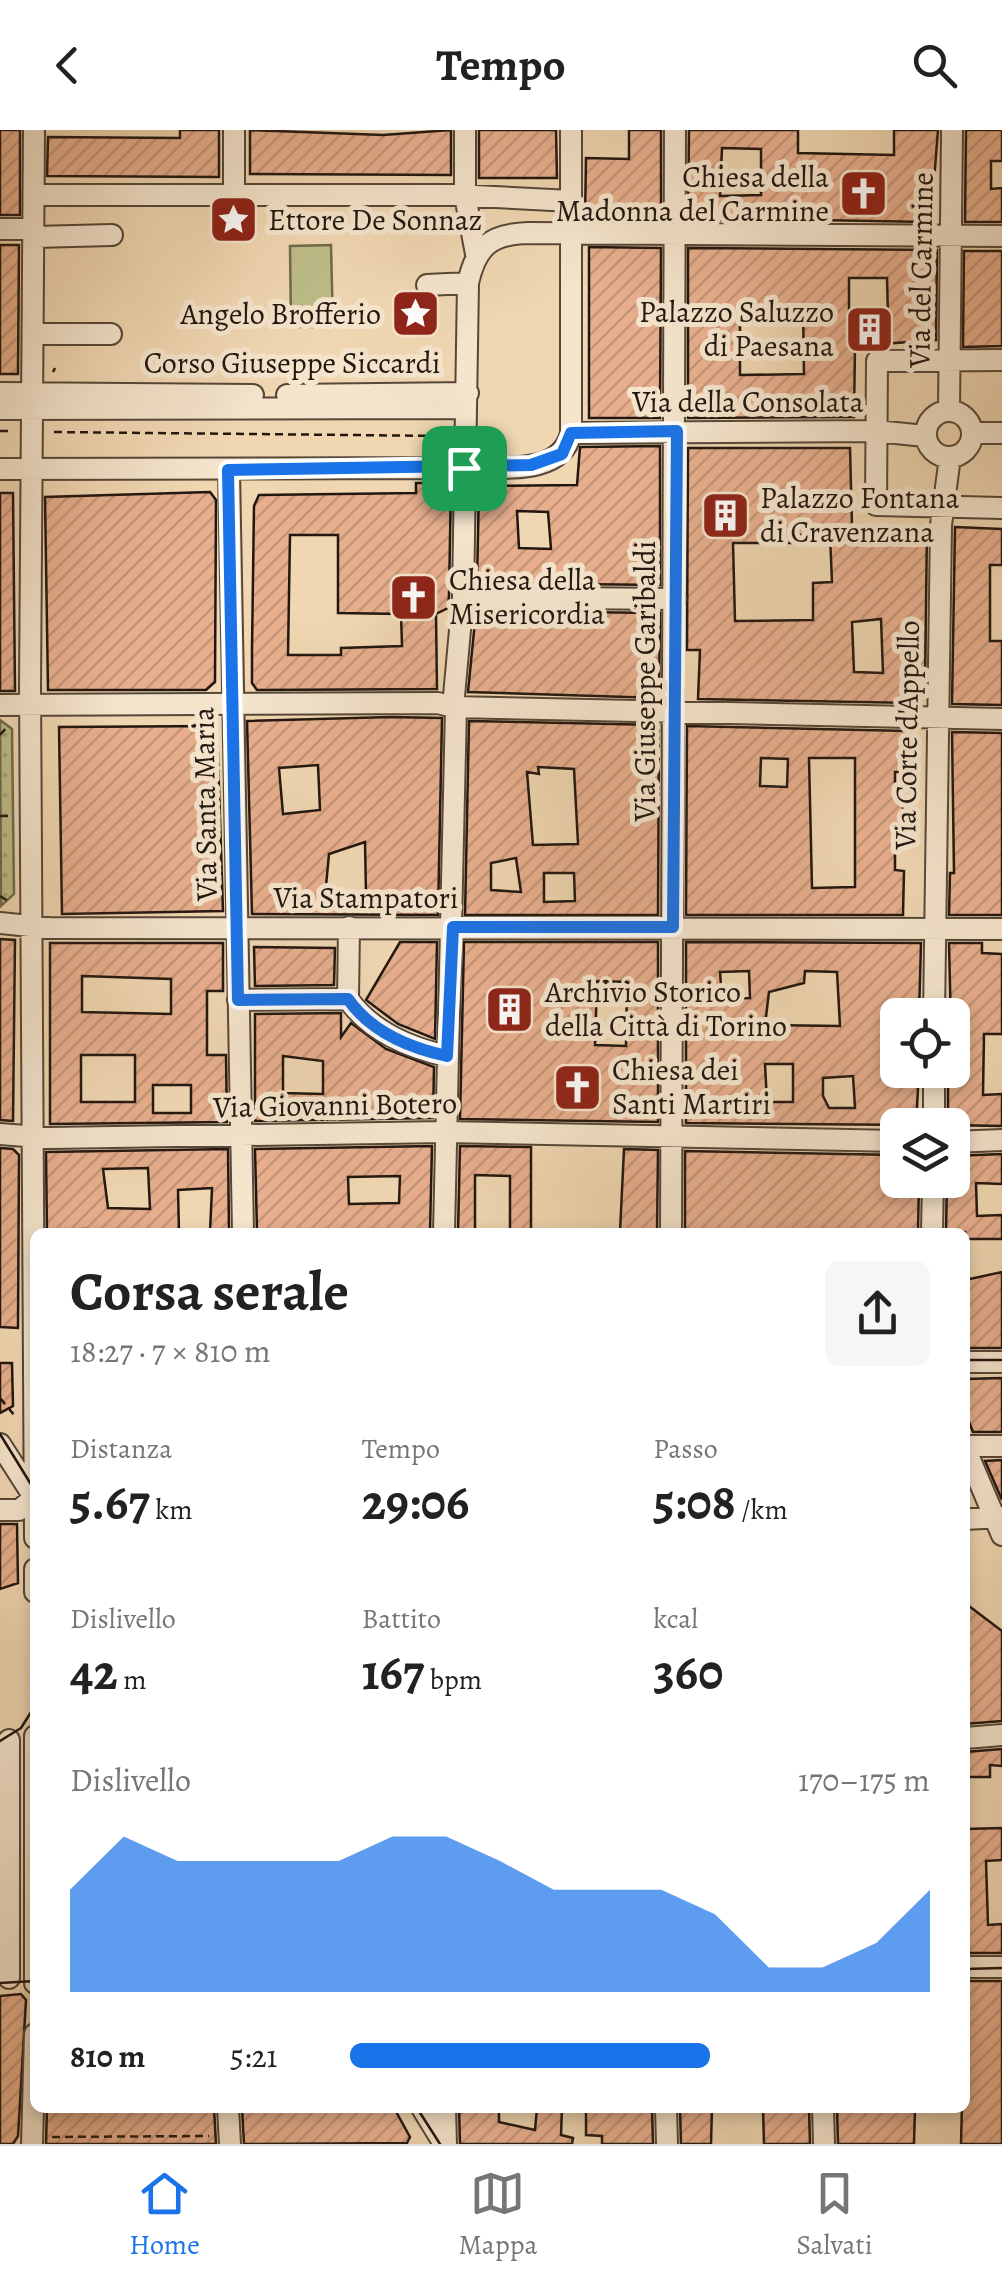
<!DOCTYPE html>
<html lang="it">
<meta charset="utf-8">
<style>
:root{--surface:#fff;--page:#f6f6f6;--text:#222;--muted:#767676;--line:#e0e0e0;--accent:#1a73e8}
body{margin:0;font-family:Alegreya,serif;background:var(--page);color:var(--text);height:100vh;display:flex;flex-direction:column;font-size:38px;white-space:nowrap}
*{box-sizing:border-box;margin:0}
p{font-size:32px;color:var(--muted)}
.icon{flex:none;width:55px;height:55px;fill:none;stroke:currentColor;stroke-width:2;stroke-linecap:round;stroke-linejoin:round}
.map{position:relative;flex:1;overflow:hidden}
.panel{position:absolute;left:30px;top:1098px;width:940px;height:885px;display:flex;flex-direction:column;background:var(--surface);border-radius:15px;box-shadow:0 5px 15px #0003}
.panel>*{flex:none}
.controls{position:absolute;left:880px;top:868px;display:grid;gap:20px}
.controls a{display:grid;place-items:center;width:90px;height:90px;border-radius:15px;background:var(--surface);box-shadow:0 5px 15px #0003;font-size:50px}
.pin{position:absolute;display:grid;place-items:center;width:85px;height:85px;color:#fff;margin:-42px;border-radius:20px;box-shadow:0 5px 15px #0006}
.round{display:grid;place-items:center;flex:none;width:105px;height:105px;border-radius:15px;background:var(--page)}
.head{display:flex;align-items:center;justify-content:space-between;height:170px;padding:0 40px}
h1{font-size:55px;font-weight:700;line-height:75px}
.stats{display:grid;grid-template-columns:repeat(3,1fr);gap:15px;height:170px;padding:10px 40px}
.stats div{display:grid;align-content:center}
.stats b{font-size:50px;font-weight:700}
.stats small{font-size:28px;font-weight:400}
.stats p{font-size:28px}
.chart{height:280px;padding:20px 40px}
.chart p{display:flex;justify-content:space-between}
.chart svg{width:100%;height:180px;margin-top:10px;fill:var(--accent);opacity:.7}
ul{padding:0 40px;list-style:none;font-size:32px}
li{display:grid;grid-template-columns:160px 120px 1fr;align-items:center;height:75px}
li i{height:25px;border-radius:12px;background:var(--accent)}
header{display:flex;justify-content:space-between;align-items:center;height:130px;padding:0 40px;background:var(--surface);font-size:45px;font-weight:700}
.tabs{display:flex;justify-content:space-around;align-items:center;height:140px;border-top:2px solid var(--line);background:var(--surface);font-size:28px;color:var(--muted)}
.tabs a{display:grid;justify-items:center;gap:5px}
.tabs .selected{color:var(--accent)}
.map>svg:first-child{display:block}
</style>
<header><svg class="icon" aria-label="back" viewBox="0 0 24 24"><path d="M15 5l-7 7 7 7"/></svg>Tempo<svg class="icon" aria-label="search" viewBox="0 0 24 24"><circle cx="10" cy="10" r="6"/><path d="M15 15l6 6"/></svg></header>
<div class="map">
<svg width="1002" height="2014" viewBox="0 0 1002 2014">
<defs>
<pattern id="park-dots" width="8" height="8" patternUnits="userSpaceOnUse" patternTransform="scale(2.5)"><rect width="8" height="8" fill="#bdbd89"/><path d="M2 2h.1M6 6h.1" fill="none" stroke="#a2a275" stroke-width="1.8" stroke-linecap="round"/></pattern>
<pattern id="building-hatch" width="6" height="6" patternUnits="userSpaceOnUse" patternTransform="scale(2.5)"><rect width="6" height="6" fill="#e8af8e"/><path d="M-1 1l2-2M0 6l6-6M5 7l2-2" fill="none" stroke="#c79679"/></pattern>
</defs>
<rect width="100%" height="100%" fill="#f0d7b2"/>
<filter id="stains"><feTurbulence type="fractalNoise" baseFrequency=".002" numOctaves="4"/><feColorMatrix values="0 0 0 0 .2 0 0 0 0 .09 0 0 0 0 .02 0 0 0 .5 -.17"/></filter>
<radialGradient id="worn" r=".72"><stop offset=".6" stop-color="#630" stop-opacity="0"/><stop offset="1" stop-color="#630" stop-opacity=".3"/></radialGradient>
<path fill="#bdbd89" stroke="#706a4c" stroke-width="2.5" d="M331,115L333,197H291L290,116Z"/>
<path fill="url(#park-dots)" stroke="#706a4c" stroke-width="2.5" d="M0,590L12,599L14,764L1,776Z"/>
<path fill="url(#building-hatch)" stroke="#221710" stroke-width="2.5" fill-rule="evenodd" d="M0,0H20V85H0Z
M180,0H219V47L47,46L48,7L180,8Z
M250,0L383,5L451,0V45L250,44Z
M479,0H556L557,48H479Z
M629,0H661V90H585L586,28L629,29Z
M689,0H798V23L894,25V0H938L932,77H925L926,92L816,90L797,82V91L688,90ZM722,18L761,19V65L720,66Z
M966,0H1002V31H991V59L1002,58V92H965Z
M0,115H19L18,244H0Z
M589,117L661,118L660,288H589Z
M688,118L937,120L936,210L855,216L854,287L688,288ZM849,148H887L888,187H849ZM740,176H803L804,244L740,245Z
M964,121H1002V216L963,217Z
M660,316V455L477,453L479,356L577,355L580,317ZM517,381L548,382L551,419L519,418Z
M688,318H850L852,396L927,397L925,556H916L915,573L698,569L700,520H687ZM796,405H830L832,452L813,453V490L735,491L733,413H797ZM881,489L883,543L854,542L852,492Z
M416,353H451L449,466L448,478L436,484L437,559L257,560L252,553V519L254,376L259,365L416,363ZM290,405H338V483L401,484L402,516L341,518V525H288Z
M210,362L216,370L215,552L206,560H48L45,367Z
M0,363H13L15,561H0Z
M955,397L1002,399V435H990V511H1002V575L952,574Z
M476,481L660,483L659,568L468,562Z
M391,587L442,588L438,785L252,784L247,591ZM318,635L320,680L283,684L279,638ZM365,712L366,764L325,767L329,724Z
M469,591L659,595L658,785H465ZM538,637L574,639L578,714L533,715L527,642L539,644ZM516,728L521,762L491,760V733ZM544,743H574L575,771L544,772Z
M217,596L223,781L62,784L59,597Z
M687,596L908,601L907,642H895V669H903V715H895V740L904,741L903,785H686ZM761,628L788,629L787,657L760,656ZM809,628H855V757L812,758Z
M952,602L1002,603V785H949L950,743H954Z
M0,809L15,810L13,991L0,990Z
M400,812H437L435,909L398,894L366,870Z
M464,812H658V992L460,989ZM597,851L627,852L626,916L595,915Z
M686,812L921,813L919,885H898V940H919L916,995L686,993ZM749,841L750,868L722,869L720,842ZM805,841L837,842L840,896L765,895L769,862L804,853ZM765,934H793V972H767ZM853,946L855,978H829L823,966V948Z
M50,813H223V861H207V925H226L227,992L50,994ZM82,846L171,849V884L82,882ZM81,925H135V972H81ZM153,955H191V983H153Z
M949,813H982V823L1002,824V904H984L983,965L1002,964V996L948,995V940H952Z
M254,817L335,818L334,855L255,856Z
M341,883V907L351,893L386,919L434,937L433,988L255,991V884ZM283,926L323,931V964L283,963Z
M432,1016L430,1102H257L255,1019ZM400,1046L399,1073L349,1074L348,1047Z
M460,1016L531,1017V1102H510V1046L475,1045V1102H458Z
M0,1018L13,1019L19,1025L18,1198L0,1197Z
M228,1019L229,1102H210L212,1058L178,1060L179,1102L82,1099L81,1102H47L46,1022ZM148,1038L150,1079L108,1078L103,1039Z
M624,1019L658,1020L657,1102H620Z
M685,1021L898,1025V1050H919L918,1102H685Z
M1002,1024V1054L976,1053L977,1086L1002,1085V1109H965V1102H946L947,1050H952V1026Z
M1002,1142V1218H965V1150Z
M0,1233H12L13,1276L0,1283Z
M1002,1248V1302H973L965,1282V1249Z
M1002,1330V1370L985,1331Z
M0,1394H17L18,1453L0,1459Z
M965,1473L1002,1501V1591L965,1594Z
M1002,1619V1636L990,1635V1647H965V1622Z
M1002,1698V1730L986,1731L988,1795L1002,1794V1823H965V1699Z
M965,1851H1002V2014H961Z
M21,1864L26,1870L18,2006L13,2014H0V1866Z
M47,1978H214L216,2014H46Z
M242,1978H394L410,2007L407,2013L244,2014Z
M459,1978H499V1992L535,2000L537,1978H562L561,2005L573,2008L572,2014H460Z
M586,1978H652L653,2014H602V2006L586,2005Z
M680,1978H712L711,2014H681Z
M763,1978H809L810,2014H764Z
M837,1978H915L914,2014H838Z"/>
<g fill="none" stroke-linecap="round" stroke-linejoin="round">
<defs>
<path id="minor" d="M34,0L30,556L35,1408
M234,0V65
M465,0V66L476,124
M34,65H455L571,71
M0,99H34
M34,107L112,105
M427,155L468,153
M34,204H111
M1002,230L877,231L876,375L1002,378
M0,263L253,265
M287,265L468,263
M0,279L456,278L468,263
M949,280L952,0
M926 304a23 23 0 1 1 46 0a23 23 0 1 1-46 0Z
M571,303L876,301L925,306
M972,303H1002
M0,339L457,338C494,335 561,349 571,303V0
M229,340L243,1102
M463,467L675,469
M0,575L438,573L453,577L1002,589
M453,577L463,467L468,153C476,117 490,104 528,103L1002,106
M0,793L49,798L1002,799
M348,869C370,901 410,918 447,926
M348,869L349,797
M238,870L348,869
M934,885L941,395L950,327
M934,940V995
M0,1004L50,1008L445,1002L898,1011
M952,1012L1002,1010
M444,1102L456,577
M671,1102L675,0
M932,1102L933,1050
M965,1232H1002
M0,1314L34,1367
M965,1316H1002
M965,1318L1002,1405
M0,1380H19L34,1368
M965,1389L1002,1387
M35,1439V1462
M35,1606V1853
M965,1608L1002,1605
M9,1610V1848
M965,1837H1002
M228,1978L230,2014
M422,1978L444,2014
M445,1978L446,2014
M666,1978L667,2014
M823,1978L824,2014
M32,2014L35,1904"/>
</defs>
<use href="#minor" stroke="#564738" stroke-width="24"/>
<path stroke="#221710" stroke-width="2.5" stroke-dasharray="8 5" stroke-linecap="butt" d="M53,242L55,238
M0,301H13
M54,302L447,306
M0,605L8,596
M0,686H11
M0,766L11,773
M0,1268L15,1286
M52,2007L209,2006"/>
<use href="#minor" stroke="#f5e5cd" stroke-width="20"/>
<path stroke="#221710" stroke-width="2.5" d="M965,1230H1002
M35,1236V1808
M0,1304L32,1356
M0,1611L21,1598L33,1579
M965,1839L1002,1838
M0,1853L35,1851
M417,1978L440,2014"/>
</g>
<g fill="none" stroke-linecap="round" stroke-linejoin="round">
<defs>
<path id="route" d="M677,301L673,797H453L447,926C410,918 371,902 348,869L238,870L228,340L531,335L562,324L571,303Z"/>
</defs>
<use href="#route" stroke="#fff" stroke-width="20"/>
<use href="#route" stroke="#1a73e8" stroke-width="12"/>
</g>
<defs>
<symbol id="church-square" viewBox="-11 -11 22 22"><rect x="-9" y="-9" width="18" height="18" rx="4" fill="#8f2418" stroke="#f5e5cd"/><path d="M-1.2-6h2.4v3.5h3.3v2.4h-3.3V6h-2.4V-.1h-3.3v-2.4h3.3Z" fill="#fff"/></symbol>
<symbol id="sight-square" viewBox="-11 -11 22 22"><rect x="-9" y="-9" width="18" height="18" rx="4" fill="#8f2418" stroke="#f5e5cd"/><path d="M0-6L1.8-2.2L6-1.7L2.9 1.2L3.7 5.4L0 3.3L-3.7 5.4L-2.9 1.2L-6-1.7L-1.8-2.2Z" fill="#fff"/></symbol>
<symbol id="building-square" viewBox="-11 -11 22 22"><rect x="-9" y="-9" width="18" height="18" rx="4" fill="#8f2418" stroke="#f5e5cd"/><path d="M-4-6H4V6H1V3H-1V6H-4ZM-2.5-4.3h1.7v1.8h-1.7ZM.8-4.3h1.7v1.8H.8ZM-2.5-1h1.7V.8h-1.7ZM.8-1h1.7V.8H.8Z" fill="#fff"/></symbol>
</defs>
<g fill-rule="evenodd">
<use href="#church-square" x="836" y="36" width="55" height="55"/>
<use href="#sight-square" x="206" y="62" width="55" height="55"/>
<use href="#sight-square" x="388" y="156" width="55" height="55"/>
<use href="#building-square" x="842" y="172" width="55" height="55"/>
<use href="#building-square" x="698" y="358" width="55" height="55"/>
<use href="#church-square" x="386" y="440" width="55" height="55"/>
<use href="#building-square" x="482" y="852" width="55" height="55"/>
<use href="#church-square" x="550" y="930" width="55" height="55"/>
</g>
<g text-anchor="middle" stroke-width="10" stroke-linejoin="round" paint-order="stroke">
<g font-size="30" fill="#221710" stroke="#f5e5cd" text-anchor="start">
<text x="829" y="57" text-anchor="end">Chiesa della<tspan x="829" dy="34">Madonna del Carmine</tspan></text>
<text x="268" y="100">Ettore De Sonnaz</text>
<text x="834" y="192" text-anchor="end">Palazzo Saluzzo<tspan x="834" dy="34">di Paesana</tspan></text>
<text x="381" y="194" text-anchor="end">Angelo Brofferio</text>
<text x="760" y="378">Palazzo Fontana<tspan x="760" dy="34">di Cravenzana</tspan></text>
<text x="449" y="460">Chiesa della<tspan x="449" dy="34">Misericordia</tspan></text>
<text x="545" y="872">Archivio Storico<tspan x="545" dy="34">della Città di Torino</tspan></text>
<text x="612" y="950">Chiesa dei<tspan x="612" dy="34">Santi Martiri</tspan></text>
</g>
<g font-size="30" fill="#221710" stroke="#f5e5cd">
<text transform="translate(921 140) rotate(-89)" y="10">Via del Carmine</text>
<text x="292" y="243">Corso Giuseppe Siccardi</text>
<text x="748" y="282">Via della Consolata</text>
<text transform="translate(645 551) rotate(-90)" y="10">Via Giuseppe Garibaldi</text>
<text transform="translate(907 605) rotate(-89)" y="10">Via Corte d'Appello</text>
<text transform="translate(205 674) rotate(-91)" y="10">Via Santa Maria</text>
<text x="366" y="778">Via Stampatori</text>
<text transform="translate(335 975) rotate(-1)" y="10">Via Giovanni Botero</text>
</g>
</g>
<rect width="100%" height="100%" filter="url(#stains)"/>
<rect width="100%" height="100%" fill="url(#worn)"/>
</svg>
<div class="controls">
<a><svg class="icon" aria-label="locate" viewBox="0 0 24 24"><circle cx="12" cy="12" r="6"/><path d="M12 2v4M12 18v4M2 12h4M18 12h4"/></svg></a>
<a><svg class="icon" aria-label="layers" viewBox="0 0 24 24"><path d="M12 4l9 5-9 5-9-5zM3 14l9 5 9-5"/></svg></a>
</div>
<div class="pin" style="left:464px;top:338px;background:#1e9e55"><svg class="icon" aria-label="arrive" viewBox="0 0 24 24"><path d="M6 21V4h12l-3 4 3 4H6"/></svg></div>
<section class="panel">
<div class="head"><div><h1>Corsa serale</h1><p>18:27 · 7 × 810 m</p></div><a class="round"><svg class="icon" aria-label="share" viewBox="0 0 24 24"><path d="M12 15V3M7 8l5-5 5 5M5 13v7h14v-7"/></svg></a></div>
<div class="stats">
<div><p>Distanza</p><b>5.67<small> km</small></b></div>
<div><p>Tempo</p><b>29:06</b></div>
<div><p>Passo</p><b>5:08<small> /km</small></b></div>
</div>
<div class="stats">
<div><p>Dislivello</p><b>42<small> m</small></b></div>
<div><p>Battito</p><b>167<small> bpm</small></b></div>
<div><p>kcal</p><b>360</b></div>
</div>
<div class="chart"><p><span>Dislivello</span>170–175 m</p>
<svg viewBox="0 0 160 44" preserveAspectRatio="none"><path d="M0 44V19L10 6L20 12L30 12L40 12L50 12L60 6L70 6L80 12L90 19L100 19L110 19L120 25L130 38L140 38L150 32L160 19V44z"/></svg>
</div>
<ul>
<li><b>810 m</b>5:21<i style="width:62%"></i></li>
</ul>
</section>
</div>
<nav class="tabs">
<a class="selected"><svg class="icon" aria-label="home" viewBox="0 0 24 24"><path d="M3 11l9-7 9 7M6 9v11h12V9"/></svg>Home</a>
<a><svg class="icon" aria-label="map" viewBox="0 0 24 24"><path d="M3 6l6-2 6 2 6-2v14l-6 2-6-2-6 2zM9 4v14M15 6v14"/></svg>Mappa</a>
<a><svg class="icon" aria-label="saved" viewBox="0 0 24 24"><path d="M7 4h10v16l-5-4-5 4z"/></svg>Salvati</a>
</nav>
